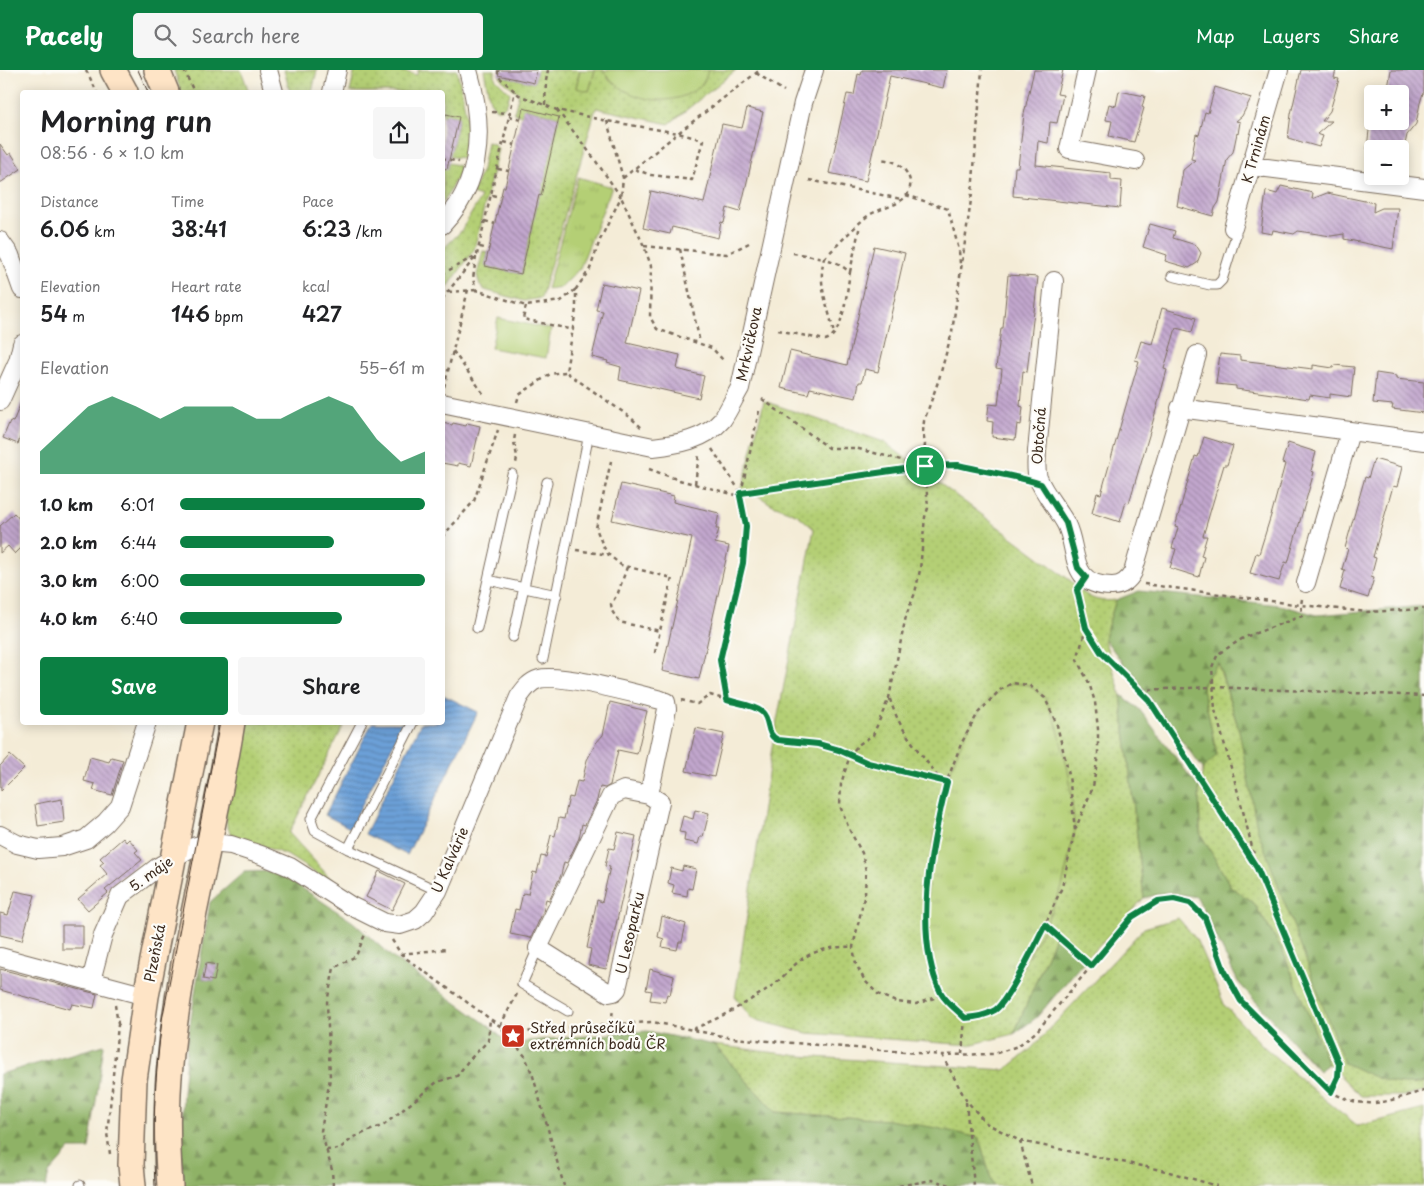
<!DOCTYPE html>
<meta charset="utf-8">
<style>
:root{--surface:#fff;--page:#f6f6f6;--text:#202124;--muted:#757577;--accent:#0b8043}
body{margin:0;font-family:"Playpen Sans",sans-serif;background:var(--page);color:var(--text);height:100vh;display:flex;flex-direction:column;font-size:19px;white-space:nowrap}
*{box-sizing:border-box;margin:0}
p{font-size:16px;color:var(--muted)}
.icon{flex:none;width:28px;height:28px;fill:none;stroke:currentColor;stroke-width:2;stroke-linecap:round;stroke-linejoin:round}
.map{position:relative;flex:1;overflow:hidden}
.side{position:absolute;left:20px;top:20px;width:425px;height:635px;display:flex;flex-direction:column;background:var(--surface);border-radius:5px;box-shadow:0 2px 12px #0003}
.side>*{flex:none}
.tools{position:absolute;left:1364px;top:15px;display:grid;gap:10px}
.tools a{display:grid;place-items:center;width:45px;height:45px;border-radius:5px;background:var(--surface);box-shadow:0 2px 12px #0003;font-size:25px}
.pin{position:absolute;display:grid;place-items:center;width:42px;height:42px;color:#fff;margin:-21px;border:2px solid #fff;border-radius:50%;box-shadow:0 1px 5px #0007}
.round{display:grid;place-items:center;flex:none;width:52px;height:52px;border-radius:5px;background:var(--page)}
.summary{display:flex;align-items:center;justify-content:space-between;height:85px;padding:0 20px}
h1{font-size:28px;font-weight:600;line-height:38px}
.metrics{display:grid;grid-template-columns:repeat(3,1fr);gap:8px;height:85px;padding:5px 20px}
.metrics div{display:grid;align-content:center}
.metrics b{font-size:21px;font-weight:600}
.metrics small{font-size:14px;font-weight:400}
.metrics p{font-size:14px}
.chart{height:140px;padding:10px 20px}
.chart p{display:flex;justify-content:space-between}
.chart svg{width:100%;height:90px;margin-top:5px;fill:var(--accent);opacity:.7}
.primary-button{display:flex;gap:10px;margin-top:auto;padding:10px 20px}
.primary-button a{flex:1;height:58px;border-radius:5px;background:var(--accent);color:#fff;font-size:20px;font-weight:600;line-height:58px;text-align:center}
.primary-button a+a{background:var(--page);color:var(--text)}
ul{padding:0 20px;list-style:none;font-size:16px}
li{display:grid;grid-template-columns:80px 60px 1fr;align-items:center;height:38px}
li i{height:12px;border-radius:6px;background:var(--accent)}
header{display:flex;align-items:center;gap:30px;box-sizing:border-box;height:70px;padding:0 25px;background:var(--accent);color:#fff}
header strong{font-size:24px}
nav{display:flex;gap:28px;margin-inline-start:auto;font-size:18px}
.search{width:350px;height:45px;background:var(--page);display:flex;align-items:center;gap:12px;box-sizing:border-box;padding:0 18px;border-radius:5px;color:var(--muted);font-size:19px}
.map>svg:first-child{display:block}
</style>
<header>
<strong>Pacely</strong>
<div class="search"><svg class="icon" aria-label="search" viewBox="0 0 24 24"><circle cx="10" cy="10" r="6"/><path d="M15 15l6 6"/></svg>Search here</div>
<nav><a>Map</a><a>Layers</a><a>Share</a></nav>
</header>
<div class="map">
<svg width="1424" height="1116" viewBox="0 0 1424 1116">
<defs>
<pattern id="grass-dots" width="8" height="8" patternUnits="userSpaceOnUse" patternTransform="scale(1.25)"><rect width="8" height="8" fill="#b4cf75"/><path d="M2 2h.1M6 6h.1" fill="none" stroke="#9cb265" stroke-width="1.8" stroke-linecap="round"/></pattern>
<pattern id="forest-firs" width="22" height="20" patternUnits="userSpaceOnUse" patternTransform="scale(1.25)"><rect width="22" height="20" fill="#8fb266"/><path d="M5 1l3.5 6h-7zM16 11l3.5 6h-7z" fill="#769153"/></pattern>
<pattern id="park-tufts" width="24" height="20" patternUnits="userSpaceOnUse" patternTransform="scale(1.25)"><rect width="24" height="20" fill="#b4cf75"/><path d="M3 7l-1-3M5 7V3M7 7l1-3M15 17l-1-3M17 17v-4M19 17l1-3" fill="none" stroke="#9cb265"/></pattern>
<pattern id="water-rules" width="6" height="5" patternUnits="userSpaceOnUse" patternTransform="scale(1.25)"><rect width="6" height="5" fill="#6ca0d8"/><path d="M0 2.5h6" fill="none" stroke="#5a83af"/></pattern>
<pattern id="building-back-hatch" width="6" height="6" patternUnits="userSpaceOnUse" patternTransform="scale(1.25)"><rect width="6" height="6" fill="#c2a7ce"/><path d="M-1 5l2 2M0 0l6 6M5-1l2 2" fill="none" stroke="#9f88a7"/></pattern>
</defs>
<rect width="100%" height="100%" fill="#fdfcf7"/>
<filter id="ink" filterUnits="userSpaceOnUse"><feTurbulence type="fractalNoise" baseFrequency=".02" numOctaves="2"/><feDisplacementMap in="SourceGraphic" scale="10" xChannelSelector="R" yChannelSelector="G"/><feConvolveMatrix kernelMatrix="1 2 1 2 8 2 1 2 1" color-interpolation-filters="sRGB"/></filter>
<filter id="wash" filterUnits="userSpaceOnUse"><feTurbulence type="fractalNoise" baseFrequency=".0096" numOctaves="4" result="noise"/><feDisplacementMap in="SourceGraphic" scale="20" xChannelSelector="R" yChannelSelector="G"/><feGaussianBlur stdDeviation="1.12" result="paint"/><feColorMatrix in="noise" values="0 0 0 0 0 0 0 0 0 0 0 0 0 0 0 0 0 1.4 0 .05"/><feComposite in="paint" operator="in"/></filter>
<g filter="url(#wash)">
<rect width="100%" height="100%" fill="#f4ecd7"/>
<path fill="url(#grass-dots)" stroke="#787c4a" d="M174,0H241L249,22H181Z
M284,0H317L312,22H290Z
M355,0H396L417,5L418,0H457C462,24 473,64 463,88L443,86L452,79L459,47L446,44L445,46H443L442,22H350Z
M484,0H495V8L510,23C508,31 506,41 496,39L490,31Z
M537,0H580L576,17L589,21L595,0H603L610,10L703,13L708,0H736L669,54L596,38L541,228L524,231L485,220L480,216L477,205L483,181L488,182L485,196L521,204L539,125H541L559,47L524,38L522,46L514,43L519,23L502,10L499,2L505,6L534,13Z
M487,72L494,74L498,79L474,180L443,224V179L461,161L481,127L472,124L482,100Z
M443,92L458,95L460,98L459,103L443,133Z
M764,331L884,372L1071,511C1086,526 1093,533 1116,530L1104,568L1121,625L1144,828L1085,890L1056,864L1014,964L969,975L807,963L752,949L735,927L772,677L814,459L798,445L771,434L751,421L741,423Z
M1217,591L1239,660L1413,1015L1424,1012V1022L1404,1026H1361L1328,994L1282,879L1253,832L1231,817L1200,763L1199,718L1203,699L1217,685L1202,615Z
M242,653H345L289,763L340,819L287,785L232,765L227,756L225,743Z
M1178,848L1196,869L1225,936L1264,977L1318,1024L1358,1056L1424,1039V1116H993L979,1068L888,1050L775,1042L714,975L800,986L1005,1000L1031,979L1144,858Z"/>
<path fill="url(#forest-firs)" stroke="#656e42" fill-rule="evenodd" d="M1139,521L1280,535L1317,545L1424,536V1012C1394,1020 1371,1005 1344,993L1257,758L1239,660L1218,592L1202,615L1217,685L1203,699L1104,568L1116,530Z
M1121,625L1139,639L1199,718L1200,763L1231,817L1253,832L1282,879L1328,994L1319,1001L1238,912L1197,827L1168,822L1144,828Z
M274,801L290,810L353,852L393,888L489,956L509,974L522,979L523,973L528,971L647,961L714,975L775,1042L888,1050L937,1058L979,1068L993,1116H184L181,1079L183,1023L187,973L210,832L244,802ZM206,893L217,895L214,911L203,909Z
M1056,864L1085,890L1037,947L1014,964Z
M104,975L89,1079H70L49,1103L46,1116H0V1004Z"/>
<path fill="url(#park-tufts)" stroke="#787c4a" d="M578,107L612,117L580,198L562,217L547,219Z
M1012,613L1029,615L1045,628L1057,655L1069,705L1075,760L1062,817L1045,855L1013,916L997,939L981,947L965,948C957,940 946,932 941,923C909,859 937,700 978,643C986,631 999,620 1012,613Z"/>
<path fill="#b4cf75" stroke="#787c4a" d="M580,0H595L589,21L576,18Z
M603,0H708C707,4 705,11 702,14C673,42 624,31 603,0Z
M498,248L551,259L546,288L491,278Z"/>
<path fill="url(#water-rules)" stroke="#54657b" d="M443,625L478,642L407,785L365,764L421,653L442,652Z
M372,653H404L350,758L325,745Z"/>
<g id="blocks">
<path fill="url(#building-back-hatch)" d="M499,0H537L534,13L498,5Z
M862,0H947L943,18L890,6L866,111L829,103L847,24L854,25L858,4L861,5Z
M1034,0H1063L1057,24L1063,25L1057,53L1050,52L1048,73L1038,71L1036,95L1111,103V110L1122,111L1120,138L1013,126L1015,97H1018L1024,44Z
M1301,0H1336L1334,8L1339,9L1330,41L1322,51H1332L1317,64L1323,66L1319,77L1288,68L1291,44Z
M1391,0H1424V23H1423L1420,33L1416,54L1407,65L1404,79H1367L1369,60L1379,51H1400V24H1387Z
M1215,17L1251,28L1242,46L1236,51L1240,52L1238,64L1237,63L1233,82L1227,89L1219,132L1215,138L1213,146L1177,136L1183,100L1195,90L1191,89L1196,64L1199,65L1205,42L1208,43Z
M1119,21L1145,26L1142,37L1144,38L1134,72L1109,66L1112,51L1106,50L1107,42L1109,34L1116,36Z
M523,38L559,47L541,126L539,125L521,204L485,196L503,117H505Z
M747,38L763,42L740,142L727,138L724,153L721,152L718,168L672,157L670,164L643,158L651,121L704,133L722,54L742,58Z
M446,44L459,47L447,99L442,98V46H445Z
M0,74L8,85L11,83L21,99L0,113Z
M1281,116L1313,123L1312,129L1327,123L1374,133L1373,142L1382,138H1398L1393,179L1344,169V164L1331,166L1298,161L1294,164L1273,160L1272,164L1261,162L1266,121L1277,124Z
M1150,154L1175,161L1173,168L1196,175L1201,183L1197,193L1189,198L1165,191L1167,185L1143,177Z
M874,176L905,183L878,302L865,299L862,312H859L856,328L810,318L808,324L781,318L790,281L847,295Z
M1008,205L1038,207L1027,302L1023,301L1020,336L1023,337L1021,355L1017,354L1015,370L992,367L993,352L987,351L989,334L998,335L1002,299L996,298L1001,258H1003Z
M602,213L639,221L627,273L680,285L677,299L704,306L699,328L619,310L621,297L607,293L608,291L592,287L603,241L596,240Z
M1162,238L1196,248L1192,262L1176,258L1164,299L1167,300L1150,362L1129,433L1126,432L1120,452L1092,443L1097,423L1101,424L1125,339L1139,291L1135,290L1141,271L1152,274Z
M1220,284L1240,286V290L1313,299V295L1333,298L1334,295L1354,297L1351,327L1330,324V328L1310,325L1309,329L1236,319V316L1216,314Z
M1376,303L1396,306V309L1424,312V343L1392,339L1393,335L1373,333Z
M22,330V362L18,374L3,368L10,351L13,352Z
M442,353L452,355L453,353L466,356L467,353L480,356L471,396L458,393V396L442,393Z
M1204,367L1233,376L1227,395H1224L1203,466H1207L1201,486L1204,487L1199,507L1170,498L1176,479L1172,478L1178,458L1175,457L1195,386L1198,387Z
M1288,373L1316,382L1311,401L1314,402L1288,493L1285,492L1279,511L1250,503L1256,483L1259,484L1272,442L1285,394L1282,393Z
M1374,389L1402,397L1397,417L1393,416L1373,487L1376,488L1371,507L1374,508L1368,528L1340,519L1345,500L1342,499L1348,479L1345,478L1365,407L1368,408Z
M621,414L674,426L673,432L719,443L716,459H719L715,473L729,476L699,609L662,601L692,468L612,450Z
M14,443L22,452V477L15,484L8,476L0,483V456Z
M610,632L647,641L637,684L618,680L610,715L605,718L600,717L597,730L585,755L582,754L579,768L567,793L564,792L561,805L549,830L546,829L543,842L531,868L510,864L515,839L519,840L523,823L528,824L533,802L537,803L541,786L546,787L551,765L555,766L559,748L564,749L569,727L573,728L577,711L582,712L587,690L596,673L603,665Z
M696,658L724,664L714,707L686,701Z
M10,685L24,698L1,721L0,696Z
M90,687L109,692L111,687L123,690L112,725L93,720L95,714L84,711Z
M62,729L64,752L38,756L35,734Z
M695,740L709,743L703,767H700L698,774L684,771L685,763L679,762L683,746L693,749Z
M618,762L636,766L606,899L588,895L591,879L587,878L597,830L602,832L610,797L605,796L609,778L614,779Z
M123,768L126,772L129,769L138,780L135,782L142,790L105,820L108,823L88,840L78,829L107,804L100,795L104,792L100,788Z
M683,796L696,799L692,819L688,818L687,826L672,823L674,815L668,813L671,798L682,801Z
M379,801L405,814L392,840L366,827Z
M15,821L35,825L22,870L0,865V843L8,845Z
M662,846L686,854L682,872H679L677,880L662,877L664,869L658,867Z
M62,855H83V879H62Z
M206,893L217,895L214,911L203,909Z
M0,899L97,924L94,938L72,934L70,939L0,920Z
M650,899L674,906L670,925L667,924L665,932L650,930L652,921L646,920Z"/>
</g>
</g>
<g filter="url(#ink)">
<use href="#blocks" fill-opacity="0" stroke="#7c6e5f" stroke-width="1"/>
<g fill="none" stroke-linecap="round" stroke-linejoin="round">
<defs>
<path id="lane" d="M1172,206L1210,215H1217L1222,210L1236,165L1233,158
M488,510L557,525
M477,558L512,404
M513,567L547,412
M543,589L589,364
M362,652L311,749L315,761L348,779L438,821
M348,779L413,652
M538,878L522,914L568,941
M80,1116V1115"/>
<path id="street" d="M268,0L274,22
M1087,0L1069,79L1135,91
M332,22L337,0
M1251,96L1424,118
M442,155C484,111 484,55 468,0
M1233,158L1279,0
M0,171L10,185L22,219
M1054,211L1037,381C1037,389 1035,399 1038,408C1044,424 1058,439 1066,454C1079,480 1068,516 1112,516C1122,516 1129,510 1133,502L1197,285
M0,331L18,291L22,274
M442,333L653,377C678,374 705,370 722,350C729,340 734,328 740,318L803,33L814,0
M1180,338L1424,371
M1306,513L1350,362
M624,720L649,725L660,732L617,919L614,922L609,923L538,878L611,726Z
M0,765L17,774L38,779L62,777L86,769L105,753L120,736L147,652
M0,887L146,926
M91,911L103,865L120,826L158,797L189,779L196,776L210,773L231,775L261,785L290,797L351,836L385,853L400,855L415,850L424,842L438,821L519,627C524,620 529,612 539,609C560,603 636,624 661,630L666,632L667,639L649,725"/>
<path id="secondary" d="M113,0L125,22
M157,0L166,22
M133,1116L131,1095L134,1010L146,926L200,652
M170,1116C167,1076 166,1035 170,995C180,879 214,767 232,652"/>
</defs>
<use href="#lane" stroke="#7c6e5f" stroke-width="11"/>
<use href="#street" stroke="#7c6e5f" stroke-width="20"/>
<use href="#secondary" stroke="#7c6e5f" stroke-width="28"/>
<path stroke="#7c6e5f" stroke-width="2.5" stroke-dasharray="4 4" stroke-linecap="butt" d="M86,0L97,22
M184,0L194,22
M498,0V6L519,25L557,40L607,51L678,63L703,70L692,110L651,105L634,99
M756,3L784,21
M545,35L546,11L548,0
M557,40L593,87L621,127L600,170L590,199L576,219V239L566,302L630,347L642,358
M492,42L510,43
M509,46L521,49
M607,51L623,108L621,127L644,176L651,196L650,247L657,259L712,278L724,291
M504,72L515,75
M442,88L459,92
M498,99L509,101
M623,108L678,63L760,0
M809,110L901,129
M492,125L500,127
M906,125L948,139L959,180L960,194
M485,151L495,154
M644,176L727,184L749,173
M480,177L489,179
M680,179L700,273
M793,183L824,188C838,175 851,160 865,148C876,139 892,138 903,129C917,117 909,99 894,92C890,90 884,90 880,89
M476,187L473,209L476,220L526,236L561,231L576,219
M850,202L860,155
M442,204L475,186
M448,222L476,220
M442,229L477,185L478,180L515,21
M526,236L523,249L574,260
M778,260L825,270C844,266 847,219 850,202L839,194L824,188C817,219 829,235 834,265
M453,281L485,326
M444,317L468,220
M762,329L829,378H855L924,396
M517,332L519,325L550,304L566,302
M759,341L741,423L925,396L958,395L992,403L1021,407
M515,365C512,378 519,381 516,393
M712,379L741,423L740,426L746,455L743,493L720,591L727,630
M611,391L596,458L603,476L609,485L621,495L672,508L654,587
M649,399L679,410L740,426
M695,414L699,385
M442,467L474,431L498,360
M576,480L609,485
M627,497L618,523L611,534L612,541L619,552L660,561
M1144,514L1301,535L1367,542L1424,539
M1078,523L1086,558L1101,582L1149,630L1254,794
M1302,529L1301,535L1302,546L1245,567L1218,584L1212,597L1215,640L1242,737L1257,797L1339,994L1338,1007L1331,1022
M1141,620L1213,617L1424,626
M890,629C899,661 921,682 939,709
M681,630L697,634L710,625L755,638L764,644C768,653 766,665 777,670L818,674L839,680L868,693L947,711
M1075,760L1069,705L1057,655L1045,628L1029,615L1012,613L1000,620L978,643L961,674L947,711L931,789L926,832L927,871L934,900L941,924L965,948L981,947L997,939L1013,916L1045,855L1062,817L1075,760L1093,717L1098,685V659L1095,632L1089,613L1077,590L1086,558
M1045,855L1091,896
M392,870L401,884L407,889L500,956L543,964L569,957L653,952L732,968L942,985L994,984L1018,976L1037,961L1132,847L1158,831L1174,829L1190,833L1205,848L1224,900L1241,931L1331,1022C1369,1042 1385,1031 1424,1021
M401,884L446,879
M517,924L500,956L525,986L533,1006L564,1116
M941,924L934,928L916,934L896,932L878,924L865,911L856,894L853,877L865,823L866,801L862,783L849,759L840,736L841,714L850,685L858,675L873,665L889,628L906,546L915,523L920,500L925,447L928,438L924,385L925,374L923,362L924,351L939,309L952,262L972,123L982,0
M115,935L118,954
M611,954L613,939
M693,959C720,948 746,934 770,917C783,909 792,895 805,887C819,879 837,876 853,877
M962,984L965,948
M942,985L966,1030L986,1053L1020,1071L1166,1101L1217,1116
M113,1005L118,955L121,951
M966,1032L974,1116
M1020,1071L1032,1116
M326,1080L339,1079L354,1067L384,1055L437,1012L457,1006L468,991L488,971L490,949
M110,1084L107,1063L113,1010
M333,1116L332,1100L321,1061L330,1008L327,932L334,898L356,886L366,862
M899,1116L932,1110L954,1116"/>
<use href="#lane" stroke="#fff" stroke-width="9"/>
<use href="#street" stroke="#fff" stroke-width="18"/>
<use href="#secondary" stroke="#fee4c6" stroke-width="25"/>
<path stroke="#3b2a1e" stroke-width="1" d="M138,0L148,22
M155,1116C152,1060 155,1005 162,950L220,652"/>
</g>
</g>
<g fill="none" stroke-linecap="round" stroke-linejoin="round" filter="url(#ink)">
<defs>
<path id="route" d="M958,395C986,402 1014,405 1041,414L1066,453L1078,498L1086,507L1077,520L1086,558L1101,582L1149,630L1257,798L1339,994L1338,1007L1331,1022L1241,931L1224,900L1205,848L1190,833L1174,829L1158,831L1132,847L1091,896L1045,855C1036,872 1008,932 995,940C985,946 976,947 965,948C957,940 946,932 941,923C912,865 932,772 947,712L868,693L839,680L818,674L778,670C765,665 771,650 762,642C754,635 738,633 727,630L720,590L743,493L746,456L740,426L741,423L925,396Z"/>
</defs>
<use href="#route" stroke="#fff" stroke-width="10"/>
<use href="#route" stroke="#0b8043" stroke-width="6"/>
</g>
<defs>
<symbol id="sight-square" viewBox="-11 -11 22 22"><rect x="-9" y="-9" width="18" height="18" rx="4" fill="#c8321e" stroke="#fdfcf7"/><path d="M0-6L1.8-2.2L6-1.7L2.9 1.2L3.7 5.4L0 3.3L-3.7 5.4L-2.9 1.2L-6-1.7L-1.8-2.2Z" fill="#fff"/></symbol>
</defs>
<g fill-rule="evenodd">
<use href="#sight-square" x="499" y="952" width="28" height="28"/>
</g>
<g text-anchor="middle" stroke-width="4.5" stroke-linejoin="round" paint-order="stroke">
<g font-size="14" fill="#3b2a1e" stroke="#fdfcf7">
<text transform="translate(1256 79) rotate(-74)" y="5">K Trninám</text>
<text transform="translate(749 274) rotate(-78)" y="5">Mrkvičkova</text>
<text transform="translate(1039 366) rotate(-86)" y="5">Obtočná</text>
<text transform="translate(450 790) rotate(-66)" y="5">U Kalvárie</text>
<text transform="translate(151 804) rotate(-35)" y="5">5. máje</text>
<text transform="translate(630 863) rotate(-77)" y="5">U Lesoparku</text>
<text transform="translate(155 883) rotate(-79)" y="5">Plzeňská</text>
</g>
<g font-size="14" fill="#3b2a1e" stroke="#fdfcf7" text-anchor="start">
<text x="530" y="963">Střed průsečíků<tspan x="530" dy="16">extrémních bodů ČR</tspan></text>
</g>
</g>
</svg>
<div class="tools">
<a>+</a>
<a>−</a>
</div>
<div class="pin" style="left:925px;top:396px;background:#1e9e55"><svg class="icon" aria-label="arrive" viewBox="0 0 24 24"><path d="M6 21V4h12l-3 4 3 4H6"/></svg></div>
<section class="side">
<div class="summary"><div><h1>Morning run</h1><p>08:56 · 6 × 1.0 km</p></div><a class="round"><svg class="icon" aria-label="share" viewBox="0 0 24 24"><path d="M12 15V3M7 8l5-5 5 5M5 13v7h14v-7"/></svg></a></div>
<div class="metrics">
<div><p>Distance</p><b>6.06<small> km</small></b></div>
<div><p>Time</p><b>38:41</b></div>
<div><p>Pace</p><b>6:23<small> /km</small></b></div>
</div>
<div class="metrics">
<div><p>Elevation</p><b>54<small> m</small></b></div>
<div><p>Heart rate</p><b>146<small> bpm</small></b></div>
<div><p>kcal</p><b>427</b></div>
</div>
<div class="chart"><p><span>Elevation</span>55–61 m</p>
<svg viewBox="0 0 160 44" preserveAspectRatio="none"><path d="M0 44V33L10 22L20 11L30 6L40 11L50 17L60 11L70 11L80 11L90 17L100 17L110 11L120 6L130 11L140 27L150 38L160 33V44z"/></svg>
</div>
<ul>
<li><b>1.0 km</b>6:01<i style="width:100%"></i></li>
<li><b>2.0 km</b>6:44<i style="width:63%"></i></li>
<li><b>3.0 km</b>6:00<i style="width:100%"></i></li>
<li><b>4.0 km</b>6:40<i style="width:66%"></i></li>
</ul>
<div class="primary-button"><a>Save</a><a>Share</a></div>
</section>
</div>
